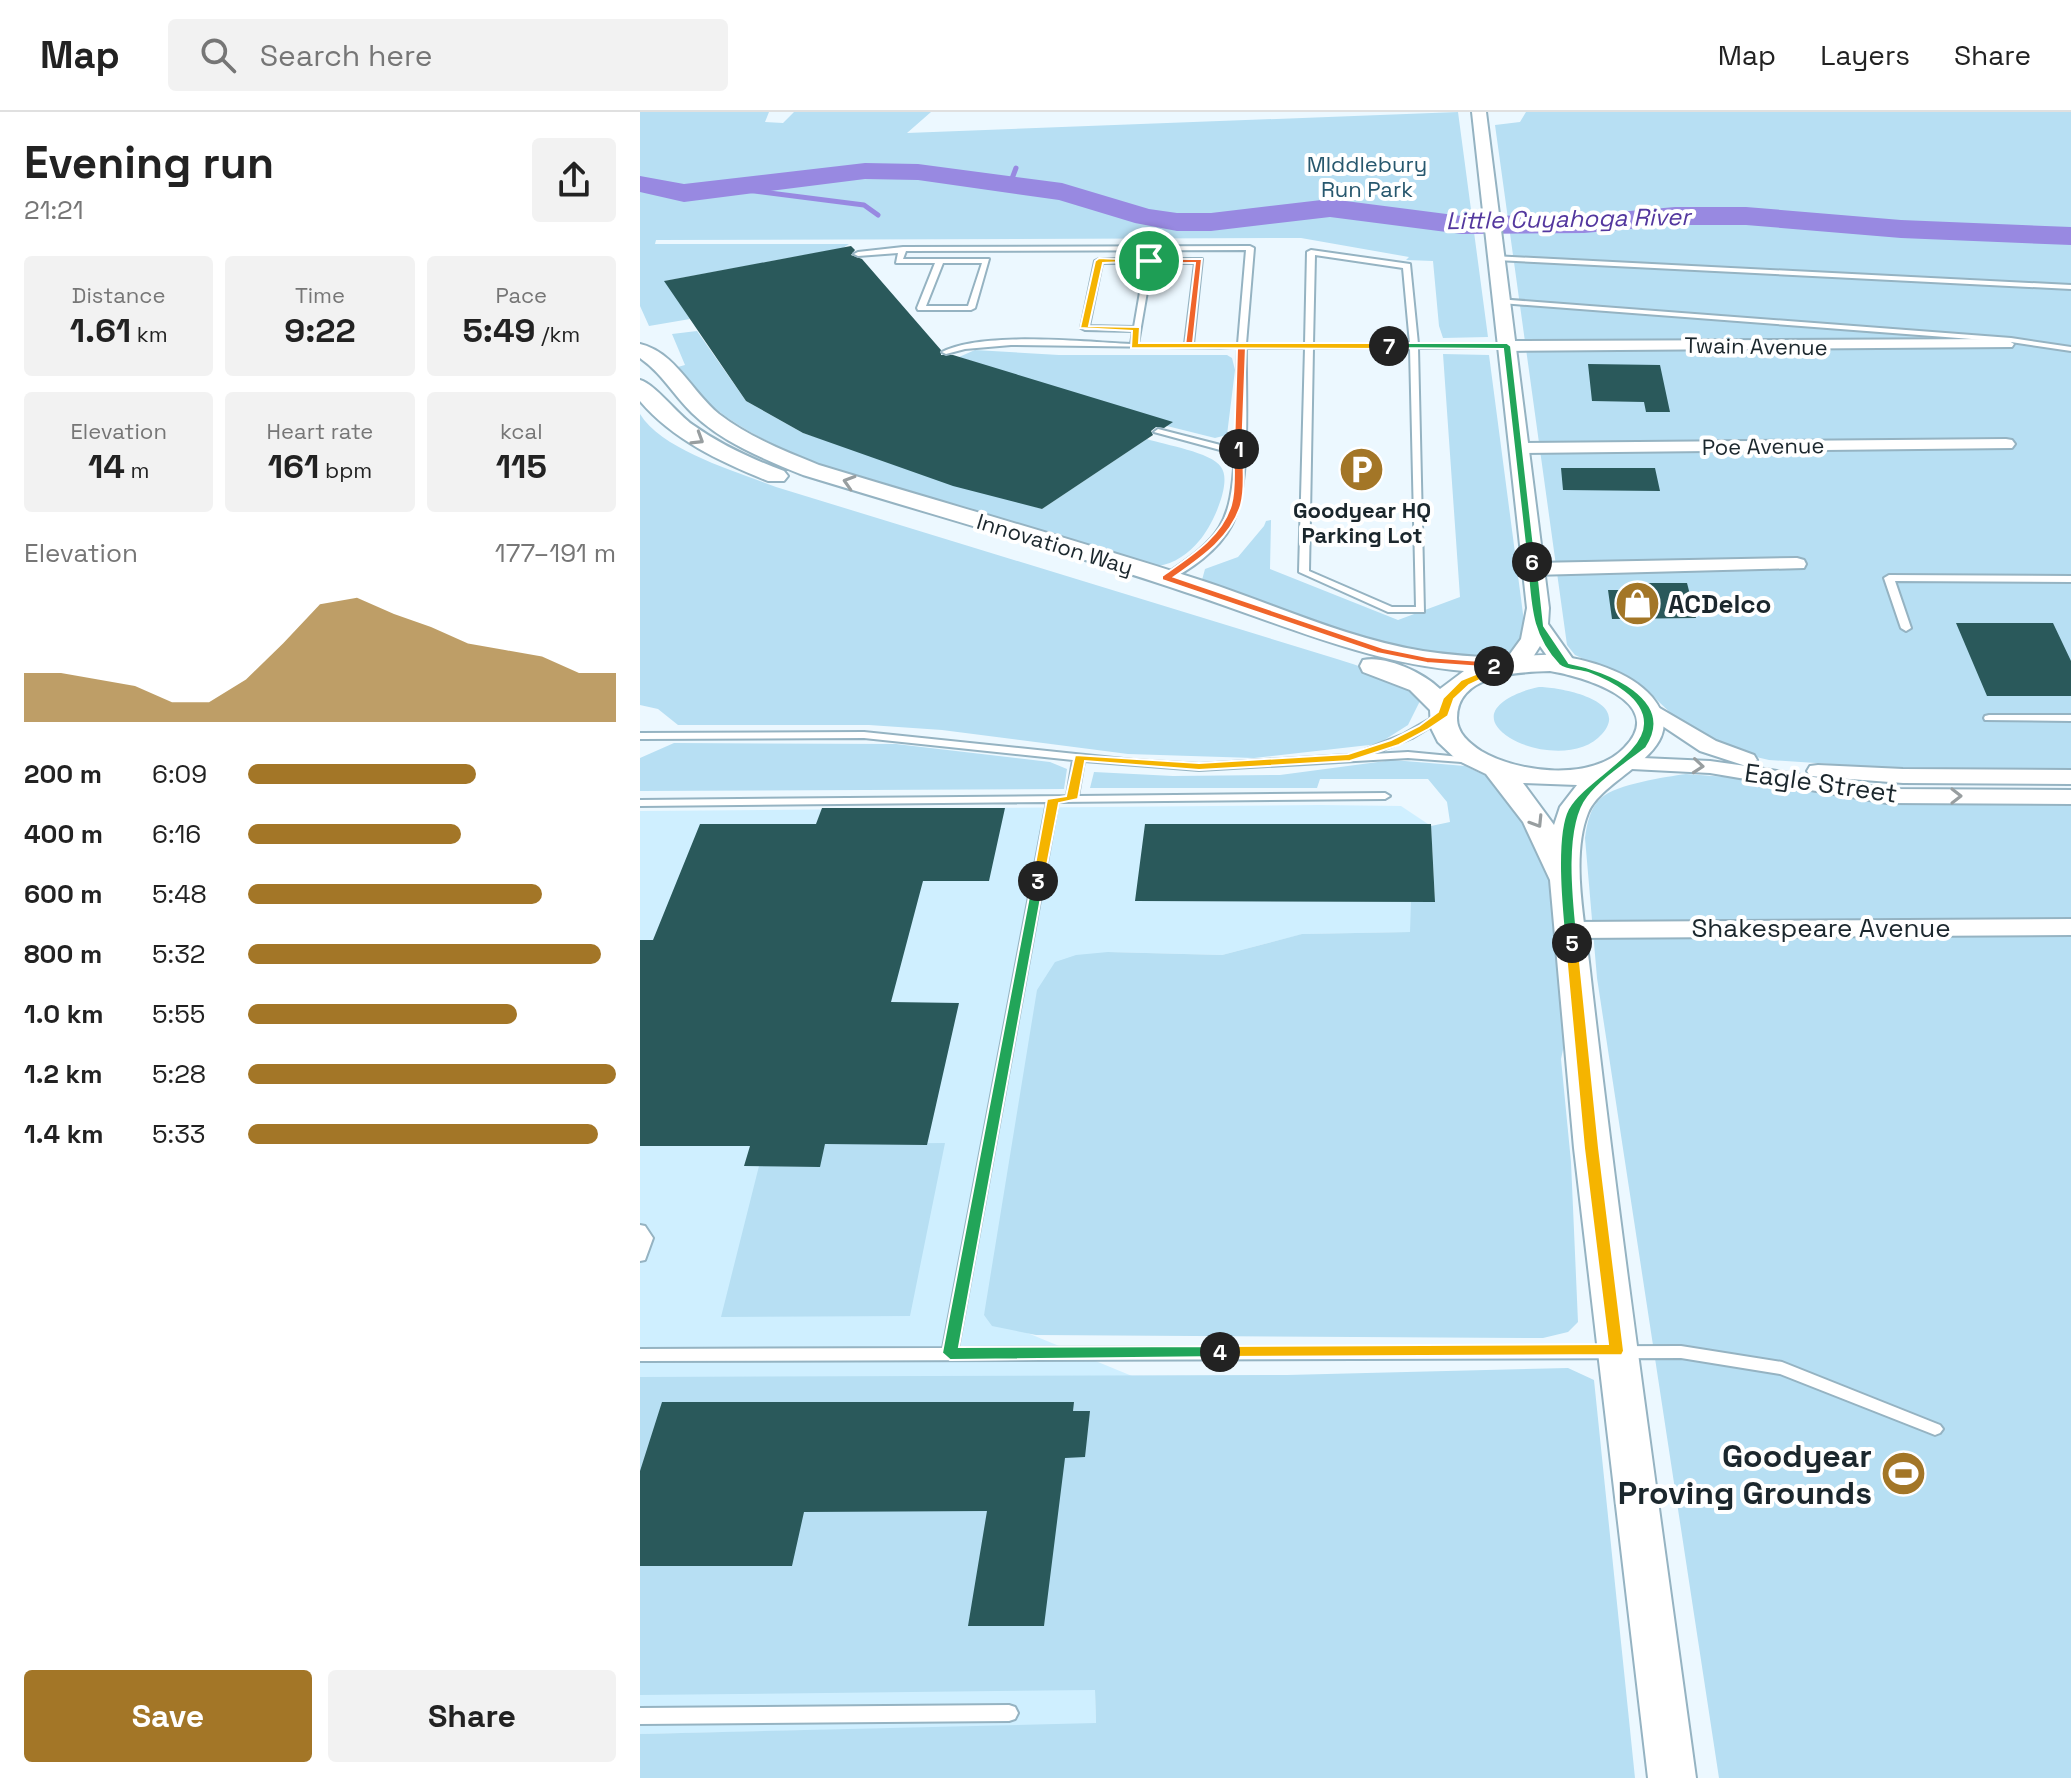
<!DOCTYPE html>
<meta charset="utf-8">
<style>
:root{--surface:#fff;--page:#f2f2f2;--text:#222;--muted:#767676;--line:#e0e0e0;--accent:#a37627}
body{margin:0;font-family:"Space Grotesk",sans-serif;background:var(--page);color:var(--text);height:100vh;display:flex;flex-direction:column;font-size:30px;white-space:nowrap}
*{box-sizing:border-box;margin:0}
p{font-size:26px;color:var(--muted)}
.icon{flex:none;width:44px;height:44px;fill:none;stroke:currentColor;stroke-width:2;stroke-linecap:round;stroke-linejoin:round}
.map{position:relative;flex:1;overflow:hidden}
.sheet{display:flex;flex-direction:column;background:var(--surface);width:640px}
.sheet>*{flex:none}
.pin{position:absolute;display:grid;place-items:center;width:68px;height:68px;color:#fff;margin:-34px;border:4px solid #fff;border-radius:50%;box-shadow:0 2px 8px #0007}
.km{position:absolute;width:40px;height:40px;margin:-20px;border-radius:50%;background:#222;color:#fff;font-size:22px;line-height:40px;text-align:center}
.round{display:grid;place-items:center;flex:none;width:84px;height:84px;border-radius:8px;background:var(--page)}
.head{display:flex;align-items:center;justify-content:space-between;height:136px;padding:0 24px}
h1{font-size:44px;font-weight:600;line-height:60px}
.stats{display:grid;grid-template-columns:repeat(3,1fr);gap:12px;height:136px;padding:8px 24px}
.stats div{display:grid;align-content:center;border-radius:8px;background:var(--page);text-align:center}
.stats b{font-size:34px;font-weight:600}
.stats small{font-size:22px;font-weight:400}
.stats p{font-size:22px}
.chart{height:224px;padding:16px 24px}
.chart p{display:flex;justify-content:space-between}
.chart svg{width:100%;height:144px;margin-top:8px;fill:var(--accent);opacity:.7}
.primary-button{display:flex;gap:16px;margin-top:auto;padding:16px 24px}
.primary-button a{flex:1;height:92px;border-radius:8px;background:var(--accent);color:#fff;font-size:32px;font-weight:600;line-height:92px;text-align:center}
.primary-button a+a{background:var(--page);color:var(--text)}
ul{padding:0 24px;list-style:none;font-size:26px}
li{display:grid;grid-template-columns:128px 96px 1fr;align-items:center;height:60px}
li i{height:20px;border-radius:10px;background:var(--accent)}
header{display:flex;align-items:center;gap:48px;box-sizing:border-box;height:112px;padding:0 40px;background:var(--surface);border-bottom:2px solid var(--line)}
header strong{font-size:38px}
nav{display:flex;gap:44px;margin-inline-start:auto;font-size:28px}
.search{width:560px;height:72px;background:var(--page);display:flex;align-items:center;gap:20px;box-sizing:border-box;padding:0 28px;border-radius:8px;color:var(--muted);font-size:30px}
main{display:flex;flex:1;min-height:0}
.map>svg:first-child{display:block}
</style>
<header>
<strong>Map</strong>
<div class="search"><svg class="icon" aria-label="search" viewBox="0 0 24 24"><circle cx="10" cy="10" r="6"/><path d="M15 15l6 6"/></svg>Search here</div>
<nav><a>Map</a><a>Layers</a><a>Share</a></nav>
</header>
<main>
<section class="sheet">
<div class="head"><div><h1>Evening run</h1><p>21:21</p></div><a class="round"><svg class="icon" aria-label="share" viewBox="0 0 24 24"><path d="M12 15V3M7 8l5-5 5 5M5 13v7h14v-7"/></svg></a></div>
<div class="stats">
<div><p>Distance</p><b>1.61<small> km</small></b></div>
<div><p>Time</p><b>9:22</b></div>
<div><p>Pace</p><b>5:49<small> /km</small></b></div>
</div>
<div class="stats">
<div><p>Elevation</p><b>14<small> m</small></b></div>
<div><p>Heart rate</p><b>161<small> bpm</small></b></div>
<div><p>kcal</p><b>115</b></div>
</div>
<div class="chart"><p><span>Elevation</span>177–191 m</p>
<svg viewBox="0 0 160 44" preserveAspectRatio="none"><path d="M0 44V29L10 29L20 31L30 33L40 38L50 38L60 31L70 20L80 8L90 6L100 11L110 15L120 20L130 22L140 24L150 29L160 29V44z"/></svg>
</div>
<ul>
<li><b>200 m</b>6:09<i style="width:62%"></i></li>
<li><b>400 m</b>6:16<i style="width:58%"></i></li>
<li><b>600 m</b>5:48<i style="width:80%"></i></li>
<li><b>800 m</b>5:32<i style="width:96%"></i></li>
<li><b>1.0 km</b>5:55<i style="width:73%"></i></li>
<li><b>1.2 km</b>5:28<i style="width:100%"></i></li>
<li><b>1.4 km</b>5:33<i style="width:95%"></i></li>
</ul>
<div class="primary-button"><a>Save</a><a>Share</a></div>
</section>
<div class="map">
<svg width="1431" height="1666" viewBox="0 0 1431 1666">
<rect width="100%" height="100%" fill="#ecf8ff"/>
<path fill="#cfefff" d="M680,693L761,694L791,714L795,790L770,820L663,822L582,843L468,840L344,1203L492,1264L455,1578L456,1612L0,1622V699Z"/>
<path fill="#b7dff3" d="M0,0H129L125,10L143,11L154,0H291L267,21L818,0L848,225L803,226L799,214L793,149L766,148L769,145L661,126L16,128L15,132H209L203,136L25,169L50,207L9,214L0,194Z
M886,0H1431V657H1268L1129,648L1082,637L1052,621L1002,574L935,543L927,533L855,13L880,10Z
M57,219L106,289L163,321L402,397L507,327C525,333 571,340 581,355C593,371 571,416 559,429C549,441 534,452 518,454C448,433 378,413 308,392C213,363 98,338 34,256L45,253L32,222Z
M335,238L419,243H587L592,246L595,258L587,323L575,326L527,314L319,245Z
M803,242L849,243L885,517L883,530L873,538L858,544L836,546L753,538L562,468L565,457L598,445L624,414L626,409L631,408L630,457L758,508L820,485Z
M0,302C23,339 96,359 136,375L697,547C726,556 759,567 780,589L768,613L738,632L614,646L488,642L302,618L229,613H38L18,597L0,593Z
M899,575C919,575 992,588 962,622C942,646 894,641 870,626C830,600 873,580 899,575Z
M34,631L256,632L410,650L427,657L424,677L0,679V646Z
M753,648L825,654L849,665L905,733L929,909L921,947L931,1050L938,1210L928,1220L903,1226L396,1223L352,1214L344,1203L397,878L415,850L436,843L468,840L582,843L662,822L770,820L771,790L795,789L791,714L810,710L807,690L788,667H680L677,676H450L454,660L533,664L640,663Z
M1046,662L1431,691V1666H1079L957,866L945,726C947,711 950,696 961,686C977,672 1025,665 1046,662Z
M305,1031L270,1204L81,1205L119,1054L179,1055L185,1032Z
M928,1256L954,1268L995,1666H0V1622L456,1611L455,1578L0,1583V1265L647,1263Z"/>
<g fill="none" stroke-linecap="round" stroke-linejoin="round">
<path stroke="#9889e1" stroke-width="5" d="M370,72L376,56
M98,77L224,93L238,103"/>
<path fill="#9889e1" fill-rule="evenodd" d="M225,51L278,52L422,71L509,97L537,101H571L690,87L822,104L944,103L1035,95H1106L1261,108L1431,115V133L1261,126L1106,113H1035L944,121L822,122L690,105L571,119H537L495,111L419,88L278,68L225,67L44,90L0,80V64L44,72Z"/>
</g>
<path fill="#2a595b" d="M211,134L215,138L211,143L222,147L301,238V243H313L533,310L524,316L516,315L511,319L513,323L402,397L313,374L163,321L106,289L24,169Z
M948,252L1020,253L1030,300H1006L1004,290L952,289Z
M921,356H1015L1020,379L923,378Z
M1006,471H1047L1056,506L972,507L968,478H1008Z
M1316,511H1413L1431,549V584H1347Z
M182,696H365L349,769H283L251,890L319,891L287,1033L185,1032L180,1055L104,1054L110,1034H0V828H13L60,712H176Z
M505,712H791L795,790L495,789Z
M22,1290H434L433,1299H450L445,1345L425,1346L404,1514H328L347,1399L164,1400L152,1454H0V1359Z"/>
<g fill="none" stroke-linecap="round" stroke-linejoin="round">
<defs>
<path id="service" d="M610,134L614,136L606,232H665L667,140L671,138L770,152L778,232H867L871,234L867,236H778L784,500H748L659,460L665,236H606C605,282 612,375 591,414C579,437 550,459 526,469L523,468V464C582,425 591,413 595,342L514,320L518,317L596,337L598,236L371,233L325,237L306,242L302,240C342,219 443,230 491,232L493,219L445,218L441,216L455,149L459,147H562L553,232H598L606,138L266,139L263,147H349L335,196L331,198H278L277,196L295,151H256L258,141L218,144L214,142L218,140L263,135ZM675,143L763,156L770,232H673ZM303,151H342L328,194H286ZM462,151H505L494,215L449,214ZM512,151H555L545,232H498ZM673,236H770L776,495H752L669,459Z
M853,144L1431,173V177L856,148L852,146Z
M858,187L1371,226L1431,235V239L1371,230L861,191L857,189Z
M1249,463L1431,464V470L1255,469L1271,516L1266,519L1261,516L1244,466Z
M804,599L808,600L809,602L808,604L772,626L733,642L768,640L831,646L836,649L835,651L768,646L559,658L444,649L438,684L745,681L750,684L745,687L418,690L318,1236L1041,1234L1142,1250L1300,1313L1303,1317L1300,1321L1295,1323L1290,1321L1140,1262L1041,1246L0,1249V1237L303,1236L407,690L0,694V688L427,684L433,648L224,626L0,627V621L224,620L493,648L559,652L724,642L723,640L724,638L764,622Z
M1349,603H1431V609L1345,608L1344,606L1345,604Z
M0,1113L5,1114L13,1126L5,1148L0,1149Z
M369,1593L375,1595L378,1601L375,1607L369,1609L0,1612V1596Z"/>
<path id="minor" d="M1366,227L1374,232L1372,235L867,239L859,234L867,229Z
M1366,327L1372,328L1375,332L1372,336L880,341L871,336L880,331Z
M1157,446L1164,448L1166,452L1164,456L893,463L884,457L893,451Z
M1004,587L1076,629L1114,643L1117,648L1106,654L1247,677L1431,678V692L1247,691L1070,661L972,656L969,651L980,645L1070,649L1106,654L1060,639L997,597L994,593L997,589Z
M1178,653L1263,657L1431,658V672L1263,671L1170,664L1167,659L1170,654Z
M1431,807V823L931,826L923,823L919,818L923,813L931,810Z"/>
<path id="tertiary" d="M832,0H846L909,496L908,512L937,553L933,558H917L900,534C891,548 884,563 866,558L862,553L881,527L887,496Z"/>
<path id="secondary" d="M0,232C35,240 52,280 79,302C109,325 144,339 179,353C307,392 436,428 563,469C636,493 708,527 783,539C809,543 837,545 863,546C879,546 896,542 913,543C946,547 990,559 1012,585C1056,638 963,663 948,701C931,743 944,806 949,850C980,1123 1019,1394 1056,1666H1008L934,1036L910,768L883,710L846,662L817,648L798,630L791,616L790,598L770,578L723,560L720,554L723,548C746,543 784,561 800,577L824,559C726,551 637,510 545,480C419,438 290,402 163,363C124,347 83,331 52,301C34,284 22,261 0,246ZM910,559C941,564 1029,589 985,635C953,670 878,661 841,639C829,631 817,621 817,606C817,562 878,560 910,559ZM883,671L937,673L920,695L914,713Z
M0,268C15,272 38,303 53,313C81,333 112,347 144,359L148,364L144,369H128C81,350 33,328 0,289Z"/>
</defs>
<use href="#service" stroke="#95b3c2" stroke-width="4"/>
<use href="#minor" stroke="#95b3c2" stroke-width="4"/>
<use href="#tertiary" stroke="#95b3c2" stroke-width="4"/>
<use href="#secondary" stroke="#95b3c2" stroke-width="4"/>
<use href="#service" fill="#fff" fill-rule="evenodd"/>
<use href="#minor" fill="#fff" fill-rule="evenodd"/>
<use href="#tertiary" fill="#fff" fill-rule="evenodd"/>
<use href="#secondary" fill="#fff" fill-rule="evenodd"/>
</g>
<defs><path id="oneway-chevron" d="M-2-3.5L2.5 0L-2 3.5" fill="none" stroke-width="1.6" stroke-linecap="round" stroke-linejoin="round" transform="scale(2)"/></defs>
<g stroke="#989ea0">
<use href="#oneway-chevron" transform="translate(58 327) rotate(32)"/>
<use href="#oneway-chevron" transform="translate(209 370) rotate(-163)"/>
<use href="#oneway-chevron" transform="translate(1058 654) rotate(5)"/>
<use href="#oneway-chevron" transform="translate(1316 684)"/>
<use href="#oneway-chevron" transform="translate(897 710) rotate(58)"/>
</g>
<path fill="#f0652b" stroke="#fff" stroke-width="2" d="M506,147H562L553,231L606,234L602,339L594,337L597,237L545,234L555,151H509Z"/>
<path fill="#f0652b" stroke="#fff" stroke-width="2" d="M599,334L603,337C603,354 606,376 601,393C591,426 561,446 534,465L743,536L787,545L854,550L858,551V556L787,551L737,541L522,468V464C549,445 581,426 591,393C596,376 593,354 594,337Z"/>
<path fill="#f5b400" stroke="#fff" stroke-width="2" d="M850,551L870,554L829,573L814,587L808,604L787,618L759,633L710,649L559,658L445,649L438,687L419,691L404,769L398,773L392,769L407,687L426,684L435,643L559,651L708,642L751,628L779,614L798,600L803,586L821,568L851,556Z"/>
<path fill="#22a559" stroke="#fff" stroke-width="2" d="M398,765L404,769L319,1235L580,1234L585,1236V1245L310,1248L302,1241L392,769Z"/>
<path fill="#f5b400" stroke="#fff" stroke-width="2" d="M932,827L938,831L959,1036L984,1239L982,1243L574,1245V1236L580,1234L968,1232L944,1036L925,831Z"/>
<path fill="#22a559" stroke="#fff" stroke-width="2" d="M892,447L897,450L904,514L929,551C966,558 1039,587 1006,636C987,651 963,666 948,685C924,715 934,793 938,831L932,835L925,831C922,800 914,724 928,697C944,668 1003,642 1003,612C1004,586 969,569 948,561C939,558 926,559 919,553C889,521 891,491 887,450Z"/>
<path fill="#22a559" stroke="#fff" stroke-width="2" d="M749,231H867L871,234L896,453L887,450L863,237L746,236Z"/>
<path fill="#f5b400" stroke="#fff" stroke-width="2" d="M459,146L513,149L463,151L449,214L500,215L499,231H749L754,234L749,237L491,236L492,219L440,216L455,149Z"/>
<defs>
<symbol id="parking-disc" viewBox="-11 -11 22 22"><circle r="9.5" fill="#a37627" stroke="#fff"/><path d="M-3.5-5.5H1a3.5 3.5 0 0 1 0 7H-1V5.5H-3.5ZM-1-3.4V-.6H.8a1.4 1.4 0 0 0 0-2.8Z" fill="#fff"/></symbol>
<symbol id="shop-disc" viewBox="-11 -11 22 22"><circle r="9.5" fill="#a37627" stroke="#fff"/><path d="M-5-2.5h2.3a2.7 3.5 0 0 1 5.4 0H5L5.5 6h-11ZM-1.5-2.5h3a1.5 2.3 0 0 0-3 0Z" fill="#fff"/></symbol>
<symbol id="stadium-disc" viewBox="-11 -11 22 22"><circle r="9.5" fill="#a37627" stroke="#fff"/><path d="M0-5a6.5 5 0 1 0 0 10a6.5 5 0 1 0 0-10ZM-3.5-1.8h7v3.6h-7Z" fill="#fff"/></symbol>
</defs>
<g fill-rule="evenodd">
<use href="#parking-disc" x="696" y="332" width="51" height="51"/>
<use href="#shop-disc" x="972" y="466" width="51" height="51"/>
<use href="#stadium-disc" x="1238" y="1336" width="51" height="51"/>
</g>
<g text-anchor="middle" stroke-width="8" stroke-linejoin="round" paint-order="stroke">
<g font-size="22" fill="#28586e" stroke="#fff">
<text x="727" y="60">MIddlebury<tspan x="727" dy="25">Run Park</tspan></text>
</g>
<g font-size="22" fill="#1b272d" stroke="#fff">
<text transform="translate(1116 234) rotate(1)" y="8">Twain Avenue</text>
<text transform="translate(1123 334) rotate(-1)" y="8">Poe Avenue</text>
<text transform="translate(415 432) rotate(17)" y="8">Innovation Way</text>
</g>
<g font-size="22" font-weight="bold" fill="#1b272d" stroke="#fff">
<text x="722" y="406">Goodyear HQ<tspan x="722" dy="25">Parking Lot</tspan></text>
</g>
<g font-size="24" font-style="italic" fill="#53379e" stroke="#fff">
<text transform="translate(928 107) rotate(-1)" y="8">Little Cuyahoga River</text>
</g>
<g font-size="26" font-weight="bold" fill="#1b272d" stroke="#fff" text-anchor="start">
<text x="1028" y="501">ACDelco</text>
</g>
<g font-size="26" fill="#1b272d" stroke="#fff">
<text transform="translate(1181 671) rotate(8)" y="9">Eagle Street</text>
<text x="1181" y="825">Shakespeare Avenue</text>
</g>
<g font-size="32" font-weight="bold" fill="#1b272d" stroke="#fff" text-anchor="end">
<text x="1232" y="1355">Goodyear<tspan x="1232" dy="37">Proving Grounds</tspan></text>
</g>
</g>
</svg>
<div class="pin" style="left:509px;top:149px;background:#1e9e55"><svg class="icon" aria-label="arrive" viewBox="0 0 24 24"><path d="M6 21V4h12l-3 4 3 4H6"/></svg></div>
<b class="km" style="left:599px;top:337px">1</b>
<b class="km" style="left:854px;top:554px">2</b>
<b class="km" style="left:398px;top:769px">3</b>
<b class="km" style="left:580px;top:1240px">4</b>
<b class="km" style="left:932px;top:831px">5</b>
<b class="km" style="left:892px;top:450px">6</b>
<b class="km" style="left:749px;top:234px">7</b>
</div>
</main>
